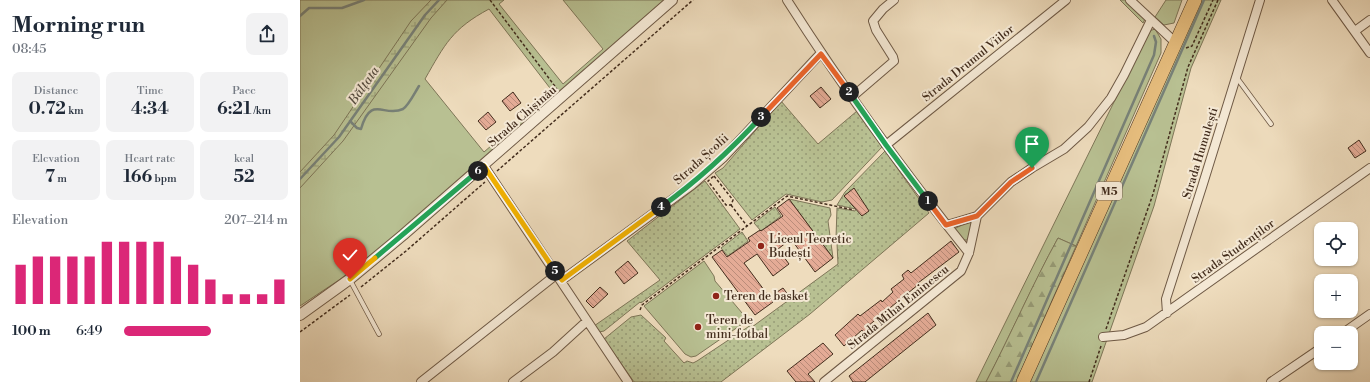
<!DOCTYPE html>
<meta charset="utf-8">
<style>
:root{--surface:#fff;--page:#f2f2f3;--text:#1f2937;--muted:#747a83;--accent:#db2777}
body{margin:0;font-family:"Libre Bodoni",serif;background:var(--page);color:var(--text);height:100vh;display:flex;flex-direction:column;font-size:15px;white-space:nowrap}
*{box-sizing:border-box;margin:0}
p{font-size:13px;color:var(--muted)}
.icon{flex:none;width:22px;height:22px;fill:none;stroke:currentColor;stroke-width:2;stroke-linecap:round;stroke-linejoin:round}
.map{position:relative;flex:1;overflow:hidden}
.details{display:flex;flex-direction:column;background:var(--surface);width:300px}
.details>*{flex:none}
.tools{position:absolute;left:1014px;top:222px;display:grid;gap:8px}
.tools a{display:grid;place-items:center;width:44px;height:44px;border-radius:8px;background:var(--surface);box-shadow:0 1px 3px #0004;font-size:20px}
.pin{position:absolute;display:grid;place-items:center;width:34px;height:34px;color:#fff;margin:-41px -17px;border-radius:50% 50% 50% 0;rotate:-45deg;box-shadow:0 0 4px #0007}
.pin .icon{rotate:45deg}
.km{position:absolute;width:20px;height:20px;margin:-10px;border-radius:50%;background:#222;color:#fff;font-size:11px;line-height:20px;text-align:center}
.round{display:grid;place-items:center;flex:none;width:42px;height:42px;border-radius:8px;background:var(--page)}
.head{display:flex;align-items:center;justify-content:space-between;height:68px;padding:0 12px}
h1{font-size:22px;font-weight:800;line-height:30px}
.figures{display:grid;grid-template-columns:repeat(3,1fr);gap:6px;height:68px;padding:4px 12px}
.figures div{display:grid;align-content:center;border-radius:8px;background:var(--page);text-align:center}
.figures b{font-size:17px;font-weight:800}
.figures small{font-size:11px;font-weight:400}
.figures p{font-size:11px}
.chart{height:112px;padding:8px 12px}
.chart p{display:flex;justify-content:space-between}
.chart svg{width:100%;height:72px;margin-top:4px;stroke:var(--accent);stroke-width:6}
ul{padding:0 12px;list-style:none;font-size:13px}
li{display:grid;grid-template-columns:64px 48px 1fr;align-items:center;height:30px}
li i{height:10px;border-radius:5px;background:var(--accent)}
main{display:flex;flex:1;min-height:0}
.map>svg:first-child{display:block}
</style>
<main>
<section class="details">
<div class="head"><div><h1>Morning run</h1><p>08:45</p></div><a class="round"><svg class="icon" aria-label="share" viewBox="0 0 24 24"><path d="M12 15V3M7 8l5-5 5 5M5 13v7h14v-7"/></svg></a></div>
<div class="figures">
<div><p>Distance</p><b>0.72<small> km</small></b></div>
<div><p>Time</p><b>4:34</b></div>
<div><p>Pace</p><b>6:21<small> /km</small></b></div>
</div>
<div class="figures">
<div><p>Elevation</p><b>7<small> m</small></b></div>
<div><p>Heart rate</p><b>166<small> bpm</small></b></div>
<div><p>kcal</p><b>52</b></div>
</div>
<div class="chart"><p><span>Elevation</span>207–214 m</p>
<svg viewBox="0 0 160 44" preserveAspectRatio="none"><path d="M5 44V20M15 44V15M25 44V15M35 44V15M45 44V15M55 44V6M65 44V6M75 44V6M85 44V6M95 44V15M105 44V20M115 44V29M125 44V38M135 44V38M145 44V38M155 44V29"/></svg>
</div>
<ul>
<li><b>100 m</b>6:49<i style="width:53%"></i></li>
</ul>
</section>
<div class="map">
<svg width="1070" height="382" viewBox="0 0 1070 382">
<defs>
<pattern id="forest-firs" width="22" height="20" patternUnits="userSpaceOnUse"><rect width="22" height="20" fill="#b8c092"/><path d="M5 1l3.5 6h-7zM16 11l3.5 6h-7z" fill="#979c77"/></pattern>
<pattern id="wetland-marsh" width="20" height="14" patternUnits="userSpaceOnUse"><rect width="20" height="14" fill="#b8c092"/><path d="M1 5h8M5 5V1M11 12h8M15 12V8" fill="none" stroke="#979c77"/></pattern>
<pattern id="garden-dots" width="8" height="8" patternUnits="userSpaceOnUse"><rect width="8" height="8" fill="#b8c092"/><path d="M2 2h.1M6 6h.1" fill="none" stroke="#979c77" stroke-width="1.8" stroke-linecap="round"/></pattern>
<pattern id="building-back-hatch" width="6" height="6" patternUnits="userSpaceOnUse"><rect width="6" height="6" fill="#e4ab96"/><path d="M-1 5l2 2M0 0l6 6M5-1l2 2" fill="none" stroke="#ba8c7a"/></pattern>
</defs>
<rect width="100%" height="100%" fill="#eedcbd"/>
<filter id="stains"><feTurbulence type="fractalNoise" baseFrequency=".005" numOctaves="4"/><feColorMatrix values="0 0 0 0 .2 0 0 0 0 .09 0 0 0 0 .02 0 0 0 .5 -.17"/></filter>
<radialGradient id="worn" r=".72"><stop offset=".6" stop-color="#630" stop-opacity="0"/><stop offset="1" stop-color="#630" stop-opacity=".3"/></radialGradient>
<path fill="#b8c092" stroke="#7e7658" fill-rule="evenodd" d="M0,0H204L199,4L263,84L303,49L263,0H366L90,241L39,280L0,306ZM189,9L253,92L184,152L125,79C145,44 152,29 189,9Z
M820,0H826L845,19L843,23Z
M866,0H882L874,23L864,25L855,17Z
M899,0H921L891,68L854,206L792,382H728Z
M855,29L861,39V53L776,246L758,238C732,286 711,334 686,382H676L849,31Z
M670,221L672,222L669,240H663L654,229Z
M404,261L414,276L415,281L448,320L396,356L391,357L385,354L344,306Z"/>
<path fill="url(#forest-firs)" stroke="#7e7658" d="M758,238L776,246L716,382H686C711,334 732,285 758,238Z"/>
<path fill="url(#wetland-marsh)" stroke="#7e7658" d="M131,0H147L131,18L43,141L0,188V172L34,135L111,21Z"/>
<path fill="url(#garden-dots)" stroke="#7e7658" d="M481,101L518,144L557,111L582,147L532,200L522,202L486,194L452,220L415,173L423,168Z
M585,151L629,213L510,314L421,382H334L304,339L331,317L341,315L366,338L364,341L384,363L387,361L393,363L397,361L451,325L452,327L538,264L537,243L540,241L539,238H536L537,208L555,211L556,209L537,205L545,192Z
M405,181L440,229L341,303L340,302L304,331L299,332L294,326L360,280L327,241Z
M489,199L530,208L531,215L528,221L533,258Z
M475,207L481,216L461,231L454,223Z
M442,232L448,241L428,256L421,248Z"/>
<g fill="none" stroke-linecap="round" stroke-linejoin="round">
<path stroke="#788279" stroke-width="2.5" d="M0,16L9,8H42L64,0
M50,121L57,128L61,129C71,94 84,118 103,109C109,105 115,92 119,86
M0,179L39,137L125,15L139,0
M711,382L854,55L856,42L854,36
M736,382L904,0"/>
</g>
<path fill="url(#building-back-hatch)" stroke="#432d1d" d="M521,87L531,99L520,108L510,96Z
M213,92L221,103L210,111L202,101Z
M188,112L196,122L186,130L178,121Z
M1059,140L1066,151L1055,158L1048,148Z
M554,188L569,211L562,216L544,196Z
M489,199L533,258L515,272L491,239L478,249L489,264L473,276L457,254L444,263L473,302L455,315L412,257L422,250L427,257L450,241L448,238L460,230L461,231L483,216L477,208Z
M651,241L659,252L618,283L619,284L568,326L570,329L564,333L562,330L544,346L535,335L558,314L560,316L581,300L582,302L593,292L591,289L604,279L602,275L608,270L611,273Z
M328,261L338,273L324,284L315,272Z
M300,287L308,294L293,308L286,301Z
M483,288L489,296L483,301L477,292Z
M628,313L636,325L565,382H553L549,376Z
M523,343L533,354L508,374L515,382H496L487,371Z"/>
<g fill="none" stroke-linecap="round" stroke-linejoin="round">
<defs>
<path id="service" d="M937,78L971,124
M50,280L79,334"/>
<path id="minor" d="M487,0C543,88 604,172 669,253
M830,0L876,43
M1032,0L1070,53
M1055,31L1070,20
M552,97L594,61L593,57L576,30L573,21L583,9L594,0
M586,145L766,0
M184,166L328,382
M647,225L677,216
M262,280L392,185L423,158L521,53
M867,313L866,299L902,187L960,0
M1043,333L1070,314
M803,337L824,335L846,327L1070,168
M121,382L257,274
M213,382L253,352L287,321
M524,382L661,271L669,253L677,216L711,182L732,168L764,149L788,127L811,98L824,75L851,20
M971,382L1021,348"/>
<path id="tertiary" d="M0,315L50,279L103,235L372,0"/>
<path id="trunk" d="M723,382L895,0"/>
</defs>
<use href="#service" stroke="#6e5945" stroke-width="5.5"/>
<use href="#minor" stroke="#6e5945" stroke-width="10"/>
<use href="#tertiary" stroke="#6e5945" stroke-width="12"/>
<use href="#trunk" stroke="#432d1d" stroke-width="14"/>
<path stroke="#432d1d" stroke-width="1.5" stroke-dasharray="3 2" stroke-linecap="butt" d="M190,0L257,89
M886,48L892,46L913,0
M197,171L393,0
M414,176L433,200L431,205H426L408,181Z
M431,205L447,226
M61,287L106,251L185,182
M340,310L342,305L487,196L554,210
M806,329L853,194L888,67L918,0
M0,332L50,295
M789,382L801,346"/>
<use href="#service" stroke="#f4e8d4" stroke-width="4"/>
<use href="#minor" stroke="#f4e8d4" stroke-width="8"/>
<use href="#tertiary" stroke="#f4e8d4" stroke-width="10"/>
<use href="#trunk" stroke="#e7be7e" stroke-width="13"/>
</g>
<g fill="none" stroke-linecap="round" stroke-linejoin="round">
<defs>
<path id="split-1" d="M628,201L646,225L677,216L711,182L732,168"/>
<path id="split-2" d="M549,92L586,145L628,201"/>
<path id="split-3" d="M461,117L521,54L549,92"/>
<path id="split-4" d="M361,207C400,179 429,152 461,117"/>
<path id="split-5" d="M255,271L262,280L361,207"/>
<path id="split-6" d="M178,171L184,166L255,271"/>
<path id="split-7" d="M75,258L178,171"/>
<path id="split-8" d="M50,279L75,258"/>
</defs>
<use href="#split-1" stroke="#fff" stroke-width="8"/>
<use href="#split-2" stroke="#fff" stroke-width="8"/>
<use href="#split-3" stroke="#fff" stroke-width="8"/>
<use href="#split-4" stroke="#fff" stroke-width="8"/>
<use href="#split-5" stroke="#fff" stroke-width="8"/>
<use href="#split-6" stroke="#fff" stroke-width="8"/>
<use href="#split-7" stroke="#fff" stroke-width="8"/>
<use href="#split-8" stroke="#fff" stroke-width="8"/>
<use href="#split-1" stroke="#f0652b" stroke-width="5"/>
<use href="#split-2" stroke="#22a559" stroke-width="5"/>
<use href="#split-3" stroke="#f0652b" stroke-width="5"/>
<use href="#split-4" stroke="#22a559" stroke-width="5"/>
<use href="#split-5" stroke="#f5b400" stroke-width="5"/>
<use href="#split-6" stroke="#f5b400" stroke-width="5"/>
<use href="#split-7" stroke="#22a559" stroke-width="5"/>
<use href="#split-8" stroke="#f5b400" stroke-width="5"/>
</g>
<g fill="#8f2418" stroke="#f4e8d4" stroke-width="1.5">
<circle cx="461" cy="246" r="4"/>
<circle cx="416" cy="296" r="4"/>
<circle cx="398" cy="327" r="4"/>
</g>
<g text-anchor="middle" stroke-width="4" stroke-linejoin="round" paint-order="stroke">
<rect fill="#f4e8d4" stroke="#786554" stroke-width="1" x="796" y="182" width="26" height="18" rx="3"/>
<g font-size="11" font-weight="bold" fill="#432d1d">
<text x="809" y="195">M5</text>
</g>
<g font-size="12" fill="#432d1d" stroke="#f4e8d4">
<text transform="translate(668 63) rotate(-39)" y="4">Strada Drumul Viilor</text>
<text transform="translate(222 116) rotate(-41)" y="4">Strada Chișinău</text>
<text transform="translate(900 153) rotate(-73)" y="4">Strada Humulești</text>
<text transform="translate(401 159) rotate(-42)" y="4">Strada Școlii</text>
<text transform="translate(933 251) rotate(-36)" y="4">Strada Studenților</text>
<text transform="translate(598 307) rotate(-39)" y="4">Strada Mihai Eminescu</text>
</g>
<g font-size="12" fill="#432d1d" stroke="#f4e8d4" text-anchor="start">
<text x="469" y="243">Liceul Teoretic<tspan x="469" dy="14">Budești</tspan></text>
<text x="424" y="300">Teren de basket</text>
<text x="406" y="324">Teren de<tspan x="406" dy="14">mini-fotbal</tspan></text>
</g>
<g font-size="13" font-style="italic" fill="#595044" stroke="#f4e8d4">
<text transform="translate(63 85) rotate(-55)" y="5">Bălţata</text>
</g>
</g>
<rect width="100%" height="100%" filter="url(#stains)"/>
<rect width="100%" height="100%" fill="url(#worn)"/>
</svg>
<div class="tools">
<a><svg class="icon" aria-label="locate" viewBox="0 0 24 24"><circle cx="12" cy="12" r="6"/><path d="M12 2v4M12 18v4M2 12h4M18 12h4"/></svg></a>
<a>+</a>
<a>−</a>
</div>
<div class="pin" style="left:732px;top:168px;background:#1e9e55"><svg class="icon" aria-label="arrive" viewBox="0 0 24 24"><path d="M6 21V4h12l-3 4 3 4H6"/></svg></div>
<div class="pin" style="left:50px;top:279px;background:#d93025"><svg class="icon" aria-label="check" viewBox="0 0 24 24"><path d="M5 12l5 5 9-10"/></svg></div>
<b class="km" style="left:628px;top:201px">1</b>
<b class="km" style="left:549px;top:92px">2</b>
<b class="km" style="left:461px;top:117px">3</b>
<b class="km" style="left:361px;top:207px">4</b>
<b class="km" style="left:255px;top:271px">5</b>
<b class="km" style="left:178px;top:171px">6</b>
</div>
</main>
